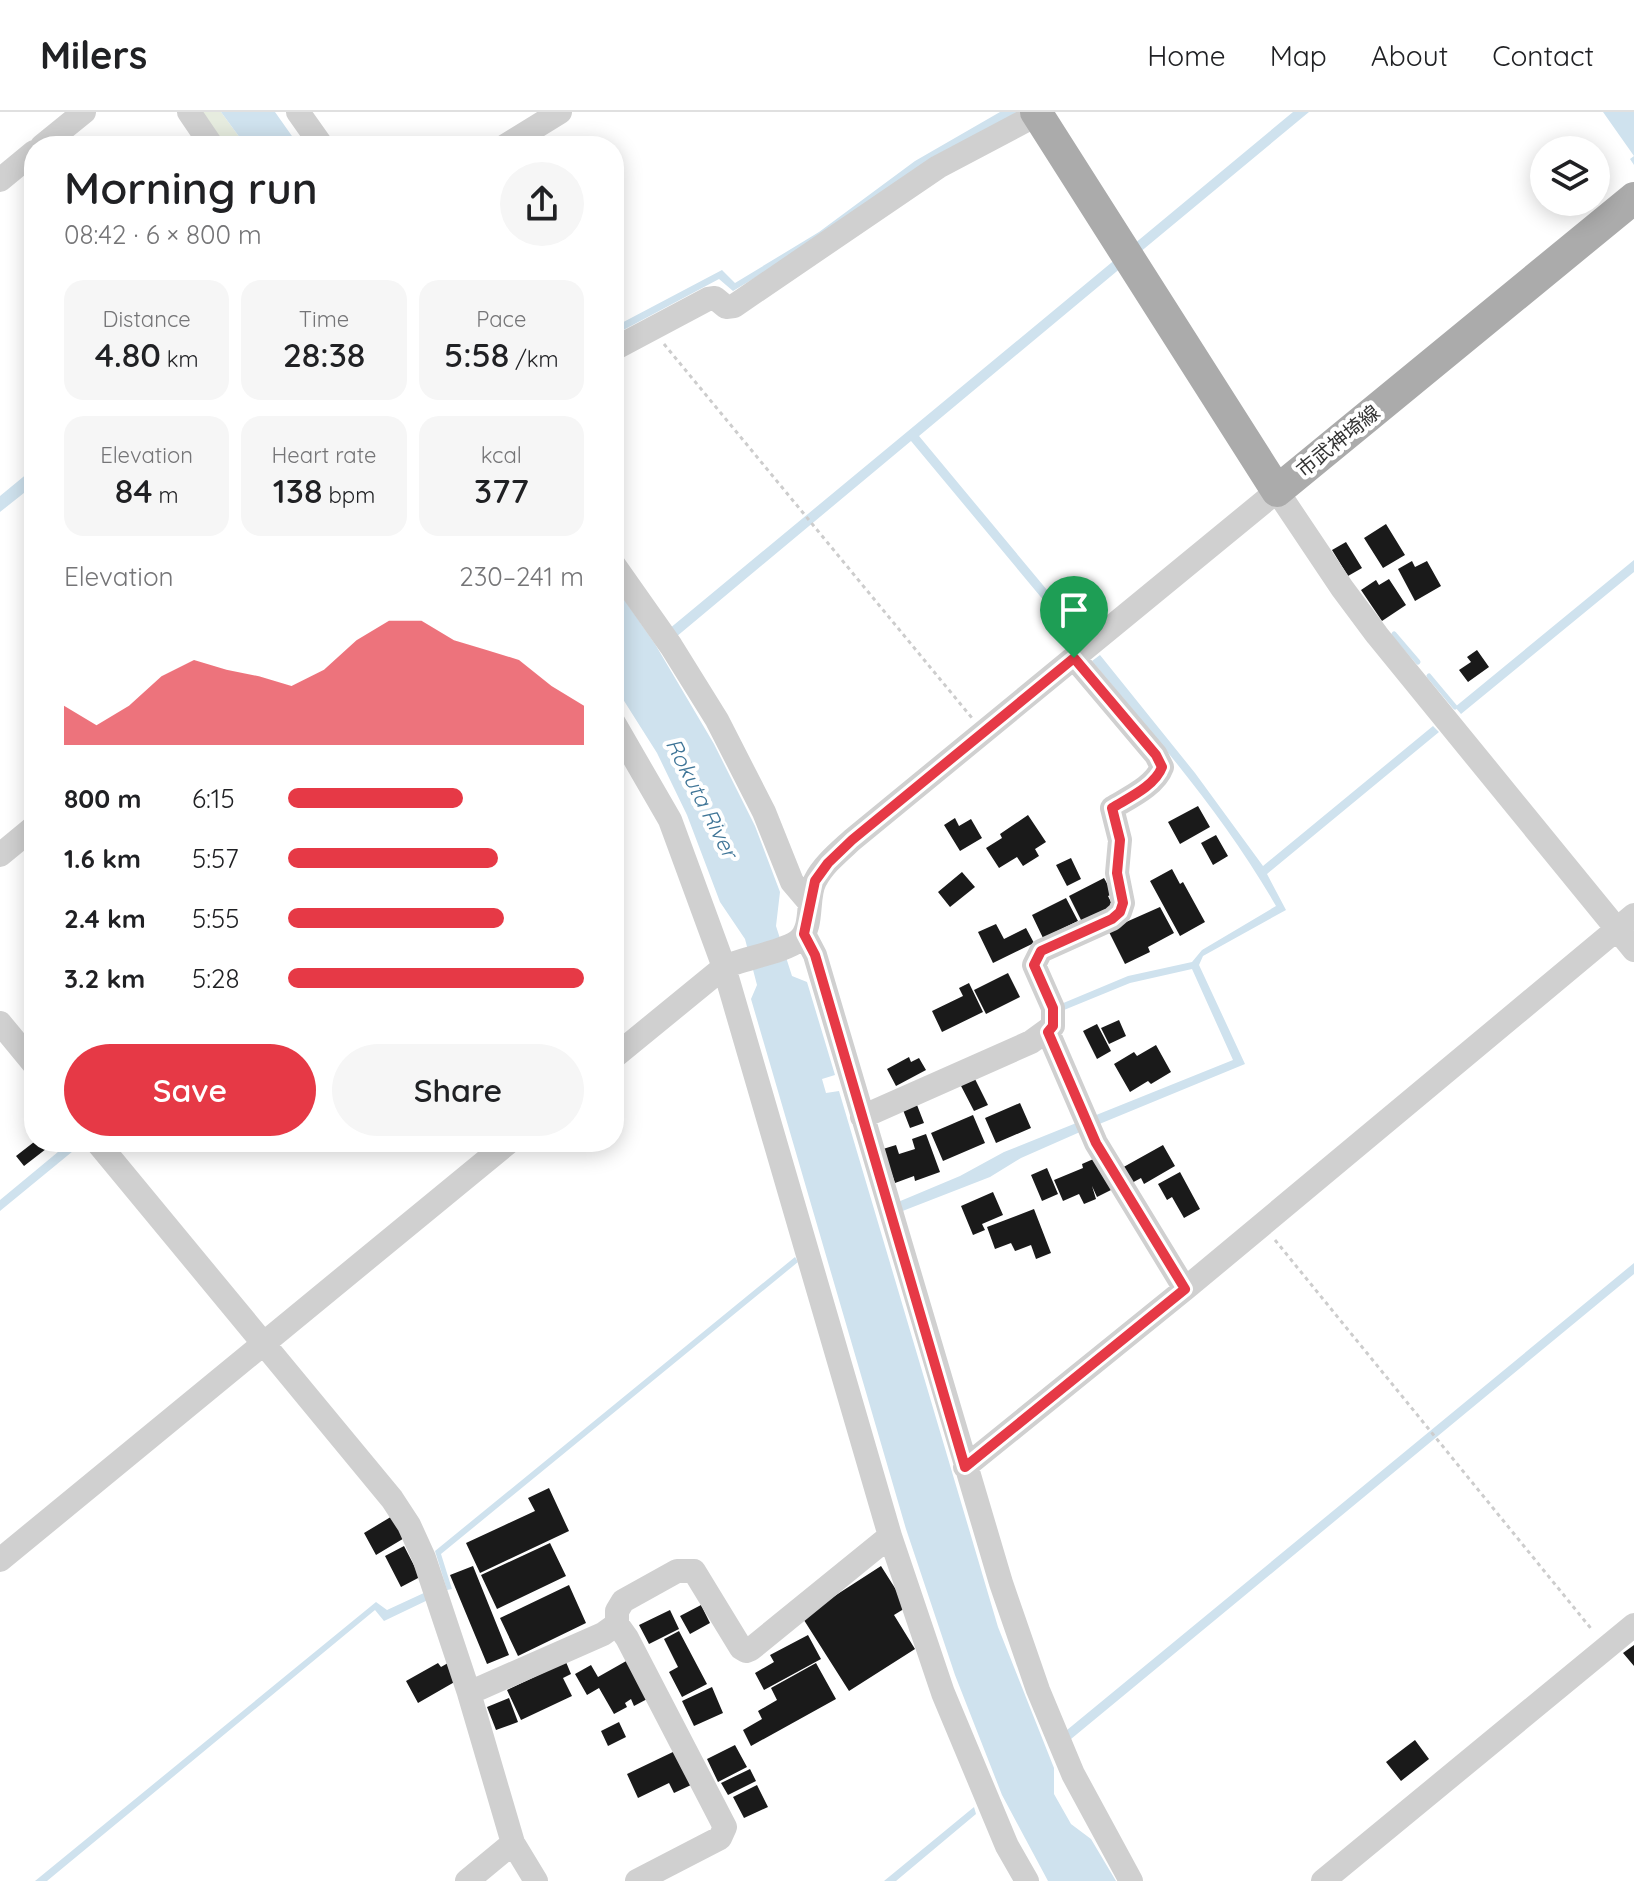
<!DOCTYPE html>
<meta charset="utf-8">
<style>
:root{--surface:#fff;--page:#f6f6f6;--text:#202124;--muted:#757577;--line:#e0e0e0;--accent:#e63946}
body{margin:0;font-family:Quicksand,"Noto Sans JP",sans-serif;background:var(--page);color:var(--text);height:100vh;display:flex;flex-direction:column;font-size:30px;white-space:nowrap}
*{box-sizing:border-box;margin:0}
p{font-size:26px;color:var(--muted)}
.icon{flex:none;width:44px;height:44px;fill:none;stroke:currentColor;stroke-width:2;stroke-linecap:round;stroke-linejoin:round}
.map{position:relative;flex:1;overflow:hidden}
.details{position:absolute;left:24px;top:24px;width:600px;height:1016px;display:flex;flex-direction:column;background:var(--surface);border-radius:32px;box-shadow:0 4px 20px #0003}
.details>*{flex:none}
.buttons{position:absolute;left:1530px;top:24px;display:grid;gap:16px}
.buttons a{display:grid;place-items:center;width:80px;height:80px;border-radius:50%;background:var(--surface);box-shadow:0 4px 20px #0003;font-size:40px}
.pin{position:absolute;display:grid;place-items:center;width:68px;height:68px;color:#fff;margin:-82px -34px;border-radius:50% 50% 50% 0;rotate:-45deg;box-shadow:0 0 8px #0007}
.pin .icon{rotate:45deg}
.round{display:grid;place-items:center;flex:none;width:84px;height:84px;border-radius:42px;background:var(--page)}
.head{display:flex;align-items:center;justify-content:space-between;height:136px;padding:0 40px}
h1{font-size:44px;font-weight:600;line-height:60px}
.metrics{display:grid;grid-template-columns:repeat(3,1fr);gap:12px;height:136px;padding:8px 40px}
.metrics div{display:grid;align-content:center;border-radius:20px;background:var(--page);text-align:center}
.metrics b{font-size:34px;font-weight:600}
.metrics small{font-size:22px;font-weight:400}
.metrics p{font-size:22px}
.chart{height:224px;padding:16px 40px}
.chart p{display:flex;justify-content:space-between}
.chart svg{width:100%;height:144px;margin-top:8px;fill:var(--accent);opacity:.7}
.primary-button{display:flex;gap:16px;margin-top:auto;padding:16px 40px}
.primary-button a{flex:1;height:92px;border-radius:48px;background:var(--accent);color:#fff;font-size:32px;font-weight:600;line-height:92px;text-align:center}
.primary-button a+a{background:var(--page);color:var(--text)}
ul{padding:0 40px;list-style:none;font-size:26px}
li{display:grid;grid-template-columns:128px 96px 1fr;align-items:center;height:60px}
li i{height:20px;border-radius:10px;background:var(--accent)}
header{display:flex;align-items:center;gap:48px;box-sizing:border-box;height:112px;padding:0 40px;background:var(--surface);border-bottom:2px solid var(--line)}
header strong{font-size:38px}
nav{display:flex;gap:44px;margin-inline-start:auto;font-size:28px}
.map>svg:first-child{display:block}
</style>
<header>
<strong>Milers</strong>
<nav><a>Home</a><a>Map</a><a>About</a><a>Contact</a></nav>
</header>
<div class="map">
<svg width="1634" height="1769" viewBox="0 0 1634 1769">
<rect width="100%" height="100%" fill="#fff"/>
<path fill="#e6ecdf" d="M200,0H221L246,34H224Z"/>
<path fill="#cfe2ee" d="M221,0H275L299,34H246Z
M1000,0H1017L819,127L733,179L719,167L614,223V215L722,158L735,171L819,120L915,49Z
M1293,0H1309L1139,141L1134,132Z
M1603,0H1634V53L1630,47L1634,44Z
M1117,146L1122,155L919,324L1082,520L1075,526L911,329L676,525L669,517Z
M34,356V373L0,400V384Z
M1634,448V460L1461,602L1455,595Z
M614,473L655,532L714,632L755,714L780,780L776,814L792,864L807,870L835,963L822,967L826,981L839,979L998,1515L1054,1656V1682L1071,1712L1091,1727L1116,1769H1048L1002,1683L955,1563L906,1417L751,887L757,873L745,827L720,790L687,703L657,641L614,573Z
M1100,543L1195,661L1263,754L1433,614L1439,620L1267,762L1286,798L1203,844L1199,853L1245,952L1080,1020L1021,1046L990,1065L900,1100L898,1090L960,1064L1004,1040L1233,948L1192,857L1130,871L1064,898L1061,892L1128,864L1192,850L1202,838L1276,794C1225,705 1157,627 1092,549Z
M70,1030H84L0,1099V1088Z
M795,1145L798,1150L441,1442L452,1477L447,1478L435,1439Z
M1634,1151V1162L1071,1627L1067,1618Z
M426,1480L430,1487L384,1509L375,1498L47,1769H35L376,1490L387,1498Z
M974,1695L976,1702L896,1769H884Z"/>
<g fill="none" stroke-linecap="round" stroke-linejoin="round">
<path stroke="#cfe2ee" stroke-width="5" d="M1394,522L1418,550
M1429,564L1455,595"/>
</g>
<path fill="#1a1a1a" d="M1386,412L1405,443L1383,456L1364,426Z
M1346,430L1362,456L1348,464L1332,438Z
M1412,449L1415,455L1427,449L1441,474L1415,489L1398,457Z
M1389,467L1406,493L1382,509L1361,478L1376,468L1379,473Z
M1477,538L1489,555L1468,570L1459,558L1471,550L1467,545Z
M1198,694L1210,715L1180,732L1168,710Z
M1028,703L1046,730L1035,737L1039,744L1023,754L1017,745L999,756L986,736L1002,726L1000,722Z
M955,706L959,714L971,707L982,726L960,739L944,713Z
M1216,723L1228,744L1213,753L1201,731Z
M1071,746L1081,767L1067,774L1056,753Z
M1172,757L1180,772L1183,770L1205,810L1180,824L1150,769Z
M962,760L975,775L950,795L938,780Z
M1104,766L1113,782L1108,784L1114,796L1083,812L1069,784Z
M1066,786L1078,809L1043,826L1032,803Z
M1160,795L1174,821L1148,835L1150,840L1125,852L1108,818Z
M996,812L1004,827L1026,816L1034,831L993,851L978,820Z
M1008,861L1020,885L986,902L974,878Z
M969,871L983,900L942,920L932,899L963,884L959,876Z
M1119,908L1126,924L1109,932L1101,916Z
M1097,912L1111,939L1097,947L1083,919Z
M1156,933L1171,960L1151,972L1148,969L1130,980L1114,952L1134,940L1137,944Z
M909,945L911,950L919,946L926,958L896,974L887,957Z
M974,965L988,993L974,999L960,972Z
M1020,991L1031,1016L996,1031L985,1006Z
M917,993L924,1011L910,1016L903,998Z
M973,1003L985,1031L943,1049L931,1021Z
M926,1022L940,1060L915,1069L914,1064L895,1071L883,1037L896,1033L899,1042L915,1037L912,1027Z
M34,1030H55L24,1054L16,1044Z
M1163,1033L1175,1054L1144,1072L1141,1066L1128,1073L1120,1057Z
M1098,1045L1113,1077L1097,1085L1092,1074L1096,1087L1084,1092L1079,1082L1063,1089L1054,1068L1083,1056L1082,1052Z
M1047,1056L1058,1082L1042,1089L1031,1063Z
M1180,1060L1200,1097L1184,1106L1172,1085L1167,1088L1158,1072Z
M993,1080L1003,1103L982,1112L985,1118L973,1123L961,1094Z
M1034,1097L1051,1141L1036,1147L1031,1133L1015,1139L1011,1131L995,1137L987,1115Z
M549,1376L569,1419L480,1461L466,1431L535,1399L528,1386Z
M394,1403L406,1425L376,1443L364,1421Z
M550,1431L566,1464L497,1497L481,1463Z
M404,1434L420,1465L401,1475L385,1444Z
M473,1454L509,1543L487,1552L450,1463Z
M881,1454L907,1495L894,1503L915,1537L849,1579L802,1505Z
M569,1473L586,1511L518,1544L500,1506Z
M701,1493L710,1511L690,1522L680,1504Z
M670,1498L679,1517L649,1532L639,1513Z
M679,1519L707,1572L682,1585L669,1560L678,1555L664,1527Z
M808,1523L821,1547L764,1578L755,1561L774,1550L770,1543Z
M1634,1533V1554L1623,1541Z
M628,1548L649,1586L634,1594L631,1587L625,1591L627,1595L614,1602L599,1576L587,1583L575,1562L591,1553L598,1565Z
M566,1550L571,1562L563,1566L572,1584L521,1608L507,1578Z
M438,1551L441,1555L448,1551L458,1568L418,1591L406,1569Z
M816,1551L836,1587L751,1634L743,1618L762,1607L758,1599L777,1588L771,1576Z
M712,1575L723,1601L694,1614L682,1589Z
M509,1586L518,1610L496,1618L487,1595Z
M619,1610L626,1625L608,1634L601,1619Z
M1415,1628L1429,1647L1401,1669L1386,1650Z
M735,1633L747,1655L718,1670L707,1647Z
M675,1639L691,1673L674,1681L669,1671L638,1686L627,1662Z
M750,1657L756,1669L728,1683L721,1671Z
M757,1673L768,1695L744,1706L733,1685Z"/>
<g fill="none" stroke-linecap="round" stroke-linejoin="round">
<path stroke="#cdcdcd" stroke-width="3" stroke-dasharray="4 4" stroke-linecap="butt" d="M664,232L972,606
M1275,1128L1593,1519"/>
<path stroke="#d0d0d0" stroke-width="24" d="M189,0L212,34
M298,0L322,34
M42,34L84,0
M505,34L560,0
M0,68L34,40
M614,237L708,187L715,186L726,195L734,194L938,55L1042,0
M614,453L671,534L717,608L764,700L792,770L809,790
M614,611L670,708L724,855L890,1424L943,1581L1007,1734L1027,1769
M0,743L34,715
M804,822L815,843L1001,1471L1038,1578L1073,1662L1131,1769
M0,911L34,952
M1048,920L1096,1031L1185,1177
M614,945L724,855C742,847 787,839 799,828C814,815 806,786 815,769C823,753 839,740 852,728L1277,379L1342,476L1377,523L1634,838
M862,1005L1031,930L1053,914V896L1034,853L1041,839L1112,807L1120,800L1123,791L1117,761L1120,728L1112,696C1128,686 1155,674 1162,655L1156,643L1074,546
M97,1030L392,1387L409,1413L424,1446L469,1581L513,1731L536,1769
M965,1355L1185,1177L1634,803
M0,1448L509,1030
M617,1512L627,1526L725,1715L720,1726L637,1769
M469,1581L603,1522L617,1512V1499L623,1489L677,1459H694L741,1536L746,1539L751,1537L890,1424
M467,1769L513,1731
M1323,1769L1634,1513"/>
<path stroke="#ababab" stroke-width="32" d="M1036,0L1277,379L1634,86"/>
</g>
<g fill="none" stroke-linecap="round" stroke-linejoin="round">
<defs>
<path id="route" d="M1074,546L1156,643L1162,655C1155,674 1128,686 1112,696L1120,728L1117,761L1123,791L1120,800L1112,807L1041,839L1034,853L1053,896V914L1048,920L1096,1031L1185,1177L965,1355L815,843L804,822L815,769L828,751L852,728Z"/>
</defs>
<use href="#route" stroke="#fff" stroke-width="16"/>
<use href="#route" stroke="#e63946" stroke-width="10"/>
</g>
<g text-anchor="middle" stroke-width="8" stroke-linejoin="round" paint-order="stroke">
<g font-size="20" fill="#333" stroke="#fff">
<text transform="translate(1338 329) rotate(-39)" y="7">市武神埼線</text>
</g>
<g font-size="22" font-style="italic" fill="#3f7597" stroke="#fff">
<text transform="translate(702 686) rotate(63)" y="8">Rokuta River</text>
</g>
</g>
</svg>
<div class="buttons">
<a><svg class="icon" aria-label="layers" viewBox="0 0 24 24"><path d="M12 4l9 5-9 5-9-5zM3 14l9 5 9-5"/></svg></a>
</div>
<div class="pin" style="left:1074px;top:546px;background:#1e9e55"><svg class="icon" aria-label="arrive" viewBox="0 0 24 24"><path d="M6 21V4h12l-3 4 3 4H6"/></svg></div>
<section class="details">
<div class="head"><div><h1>Morning run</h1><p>08:42 · 6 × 800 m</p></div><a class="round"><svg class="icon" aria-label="share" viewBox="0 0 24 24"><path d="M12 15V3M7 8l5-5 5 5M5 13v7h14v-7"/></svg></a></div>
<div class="metrics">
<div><p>Distance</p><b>4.80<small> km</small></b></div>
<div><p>Time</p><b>28:38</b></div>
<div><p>Pace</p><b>5:58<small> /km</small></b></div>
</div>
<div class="metrics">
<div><p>Elevation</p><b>84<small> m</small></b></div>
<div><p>Heart rate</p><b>138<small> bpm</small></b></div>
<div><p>kcal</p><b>377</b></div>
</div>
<div class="chart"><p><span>Elevation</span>230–241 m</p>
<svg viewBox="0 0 160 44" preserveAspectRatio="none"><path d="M0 44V32L10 38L20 32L30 23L40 18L50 21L60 23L70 26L80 21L90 12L100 6L110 6L120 12L130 15L140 18L150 26L160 32V44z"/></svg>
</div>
<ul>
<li><b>800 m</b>6:15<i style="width:59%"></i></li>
<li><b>1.6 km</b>5:57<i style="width:71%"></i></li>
<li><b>2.4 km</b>5:55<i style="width:73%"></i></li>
<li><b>3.2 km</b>5:28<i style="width:100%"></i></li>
</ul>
<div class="primary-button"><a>Save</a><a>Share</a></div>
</section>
</div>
